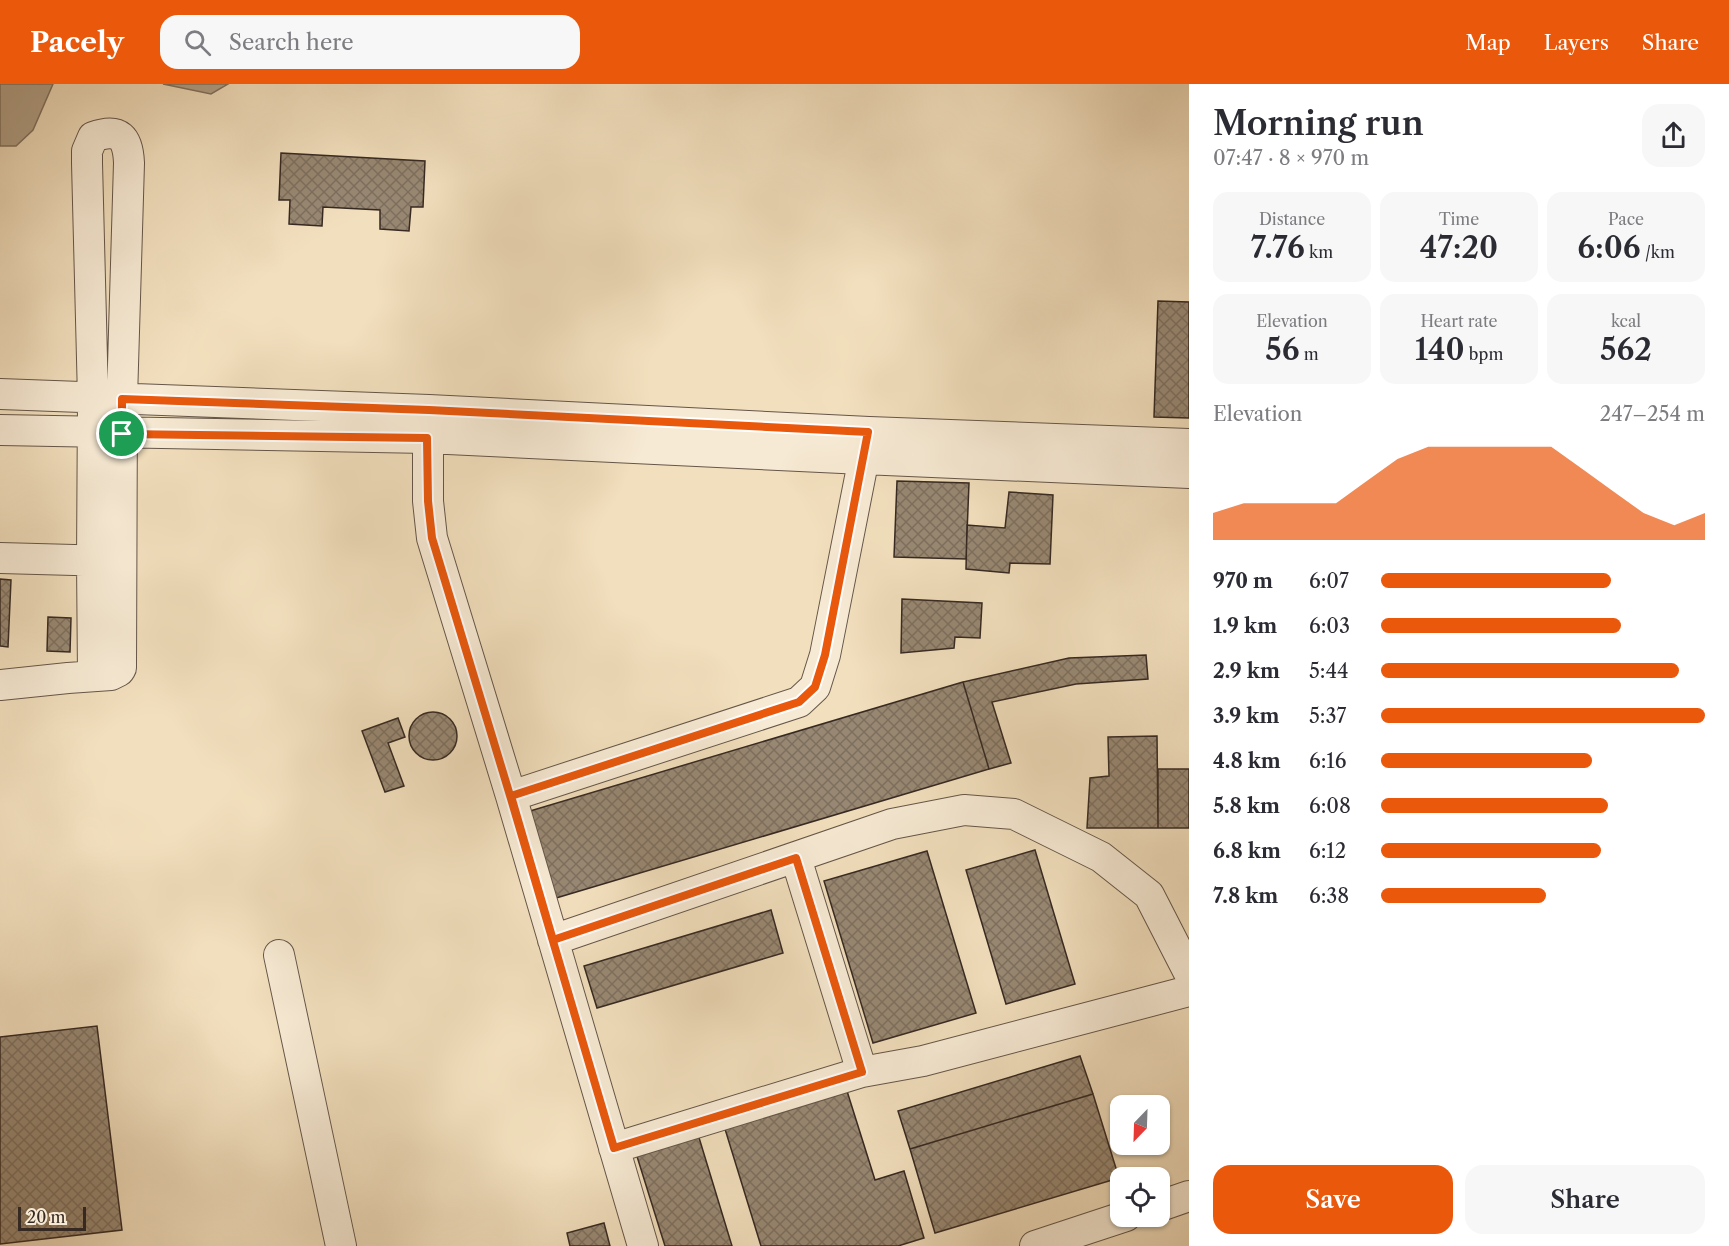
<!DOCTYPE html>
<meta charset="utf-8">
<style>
:root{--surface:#fff;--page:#f7f7f7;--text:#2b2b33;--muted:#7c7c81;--accent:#ea580c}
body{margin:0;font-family:"Libre Caslon Text",serif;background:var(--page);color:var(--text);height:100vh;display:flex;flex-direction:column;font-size:22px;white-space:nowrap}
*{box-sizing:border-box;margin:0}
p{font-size:20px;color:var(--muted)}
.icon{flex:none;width:33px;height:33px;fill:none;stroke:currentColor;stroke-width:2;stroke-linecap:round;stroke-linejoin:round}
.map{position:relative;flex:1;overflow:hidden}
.side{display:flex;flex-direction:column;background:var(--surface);width:540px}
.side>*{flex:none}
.needle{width:39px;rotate:203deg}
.fabs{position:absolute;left:1110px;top:1011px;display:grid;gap:12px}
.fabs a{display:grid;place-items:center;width:60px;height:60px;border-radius:12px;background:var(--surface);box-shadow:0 2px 4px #0004;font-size:30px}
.scale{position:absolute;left:18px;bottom:15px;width:68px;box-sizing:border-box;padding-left:6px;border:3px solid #362922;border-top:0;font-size:16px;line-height:21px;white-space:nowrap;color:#362922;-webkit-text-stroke:4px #f7ead4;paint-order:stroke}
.pin{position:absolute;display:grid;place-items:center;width:51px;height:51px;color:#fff;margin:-26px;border:3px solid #fff;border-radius:50%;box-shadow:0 2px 6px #0007}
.round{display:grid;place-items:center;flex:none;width:63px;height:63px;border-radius:18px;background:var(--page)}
.overview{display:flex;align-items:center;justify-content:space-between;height:102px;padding:0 24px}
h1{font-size:33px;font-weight:600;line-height:45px}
.figures{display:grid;grid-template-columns:repeat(3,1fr);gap:9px;height:102px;padding:6px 24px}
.figures div{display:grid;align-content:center;border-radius:15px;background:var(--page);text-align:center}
.figures b{font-size:30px;font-weight:600}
.figures small{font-size:16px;font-weight:400}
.figures p{font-size:16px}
.chart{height:168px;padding:12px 24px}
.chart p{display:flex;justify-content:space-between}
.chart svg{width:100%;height:108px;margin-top:6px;fill:var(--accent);opacity:.7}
.button{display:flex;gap:12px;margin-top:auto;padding:12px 24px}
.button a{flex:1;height:69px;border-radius:18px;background:var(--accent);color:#fff;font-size:24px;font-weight:600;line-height:69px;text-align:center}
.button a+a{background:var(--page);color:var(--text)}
ul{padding:0 24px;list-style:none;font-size:20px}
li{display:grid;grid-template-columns:96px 72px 1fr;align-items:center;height:45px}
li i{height:15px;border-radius:8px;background:var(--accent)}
header{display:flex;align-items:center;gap:36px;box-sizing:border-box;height:84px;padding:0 30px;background:var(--accent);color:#fff}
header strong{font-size:28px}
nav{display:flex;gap:33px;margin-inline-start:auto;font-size:21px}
.search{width:420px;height:54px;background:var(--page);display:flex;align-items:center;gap:15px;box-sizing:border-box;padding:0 21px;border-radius:18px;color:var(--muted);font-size:22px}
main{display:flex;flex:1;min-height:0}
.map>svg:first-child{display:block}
</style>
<header>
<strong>Pacely</strong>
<div class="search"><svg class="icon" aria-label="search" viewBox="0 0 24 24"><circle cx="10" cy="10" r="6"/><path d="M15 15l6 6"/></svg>Search here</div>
<nav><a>Map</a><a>Layers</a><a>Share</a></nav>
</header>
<main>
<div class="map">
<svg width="1189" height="1162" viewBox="0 0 1189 1162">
<defs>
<pattern id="building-cross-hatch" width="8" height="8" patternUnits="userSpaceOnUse" patternTransform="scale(1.5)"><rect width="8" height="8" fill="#988873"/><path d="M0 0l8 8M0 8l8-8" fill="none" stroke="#7d6f5e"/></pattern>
</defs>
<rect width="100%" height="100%" fill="#f2dfbd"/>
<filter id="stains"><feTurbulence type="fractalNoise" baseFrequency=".00333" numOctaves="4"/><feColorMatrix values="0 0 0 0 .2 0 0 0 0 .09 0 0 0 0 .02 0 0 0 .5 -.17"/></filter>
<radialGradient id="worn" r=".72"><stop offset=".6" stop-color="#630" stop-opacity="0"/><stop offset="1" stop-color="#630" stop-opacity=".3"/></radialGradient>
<path fill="#b2a188" stroke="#80715f" stroke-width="1.5" d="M0,0H53L33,46L16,62H0Z
M163,0H228L211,10Z"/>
<path fill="url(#building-cross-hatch)" stroke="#362922" stroke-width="1.5" d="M281,69L425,77L423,123H411L409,147L380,145V126L323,123L322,142L289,140L290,116H279Z
M1158,217L1189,218V334L1154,333Z
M897,397L969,399L966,475L894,473Z
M1009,408L1053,411L1050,480L1010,479L1009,489L966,485L967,441L1005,444Z
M0,495L11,496L8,563L0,562Z
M902,515L982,519L980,554L955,553L954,564L901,569Z
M48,533L71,534L70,568L47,567Z
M1146,571L1148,595L1076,600L992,618L1011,679L989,685L963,598L1069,574Z
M963,598L989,685L556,814L530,727Z
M409 652a24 24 0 1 1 48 0a24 24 0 1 1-48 0Z
M398,634L405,653L388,659L404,702L385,708L362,647Z
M1157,652L1158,744H1087L1090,694L1109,692L1108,653Z
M1158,685H1189V744H1158Z
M1035,766L1075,900L1006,920L966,786Z
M927,767L976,929L873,959L824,797Z
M771,826L783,869L597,924L584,882Z
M97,942L122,1146L0,1160V953Z
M1080,972L1093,1010L910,1065L898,1027Z
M847,1007L875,1096L904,1087L924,1154L898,1162H761L725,1045Z
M1093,1010L1119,1094L935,1149L910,1065Z
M697,1047L732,1162H665L635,1066Z
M604,1139L610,1162H570L567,1149Z"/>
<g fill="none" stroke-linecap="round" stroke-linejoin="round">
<defs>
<path id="minor" d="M0,310L429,326L869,348L1189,360
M428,335V417L432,454L511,712L643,1162
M0,346L427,354L863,375L1189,389
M0,474L111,477
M0,601L68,594L111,591L119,587L121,584L122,315L129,79C128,54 120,43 93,53L87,67V79L93,314L92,477L93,592
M511,712L799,618L815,603L825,571L867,358
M796,774L862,988
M553,856L892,740L964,726L1014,730L1101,773L1149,811L1189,889
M279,871L341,1162
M614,1064L862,988L923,977L1189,907
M1160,1122L1189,1112
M1035,1162L1126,1132"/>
</defs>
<use href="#minor" stroke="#655649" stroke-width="32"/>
<use href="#minor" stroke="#f7ead4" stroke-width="30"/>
</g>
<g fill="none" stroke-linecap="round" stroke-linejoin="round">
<defs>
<path id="route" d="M122,350L427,354L428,417L432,454C494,657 555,860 614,1064L862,988L796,774L553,856L511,712L799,618L815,603L825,571L868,348L429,326L122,315V350"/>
</defs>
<use href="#route" stroke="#fff" stroke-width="12"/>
<use href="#route" stroke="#ea580c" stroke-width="8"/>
</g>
<rect width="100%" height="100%" filter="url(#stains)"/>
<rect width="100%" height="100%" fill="url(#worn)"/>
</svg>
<div class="fabs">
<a><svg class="needle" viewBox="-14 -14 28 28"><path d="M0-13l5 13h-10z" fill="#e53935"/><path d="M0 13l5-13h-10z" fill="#7c7c81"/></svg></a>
<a><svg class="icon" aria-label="locate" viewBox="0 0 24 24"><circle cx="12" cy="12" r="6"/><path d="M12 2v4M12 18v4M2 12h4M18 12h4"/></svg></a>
</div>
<div class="scale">20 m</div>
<div class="pin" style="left:122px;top:350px;background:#1e9e55"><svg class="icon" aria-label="arrive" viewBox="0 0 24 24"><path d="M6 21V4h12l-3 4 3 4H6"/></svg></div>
</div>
<section class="side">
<div class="overview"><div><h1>Morning run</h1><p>07:47 · 8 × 970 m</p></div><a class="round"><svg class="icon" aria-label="share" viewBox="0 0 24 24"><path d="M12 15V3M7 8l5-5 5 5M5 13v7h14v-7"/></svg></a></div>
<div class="figures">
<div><p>Distance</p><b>7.76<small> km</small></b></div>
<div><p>Time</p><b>47:20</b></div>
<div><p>Pace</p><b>6:06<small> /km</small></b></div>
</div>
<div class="figures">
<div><p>Elevation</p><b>56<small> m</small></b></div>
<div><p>Heart rate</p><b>140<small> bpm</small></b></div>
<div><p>kcal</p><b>562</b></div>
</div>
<div class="chart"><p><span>Elevation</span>247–254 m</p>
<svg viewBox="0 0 160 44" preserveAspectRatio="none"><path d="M0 44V33L10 29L20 29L30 29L40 29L50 20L60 11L70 6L80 6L90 6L100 6L110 6L120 15L130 24L140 33L150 38L160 33V44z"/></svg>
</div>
<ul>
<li><b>970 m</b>6:07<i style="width:71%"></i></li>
<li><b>1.9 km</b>6:03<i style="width:74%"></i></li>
<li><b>2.9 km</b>5:44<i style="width:92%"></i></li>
<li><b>3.9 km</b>5:37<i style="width:100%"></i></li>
<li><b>4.8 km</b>6:16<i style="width:65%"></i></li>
<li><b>5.8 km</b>6:08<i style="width:70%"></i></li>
<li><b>6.8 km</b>6:12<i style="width:68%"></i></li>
<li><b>7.8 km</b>6:38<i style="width:51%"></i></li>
</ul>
<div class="button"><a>Save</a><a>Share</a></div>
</section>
</main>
